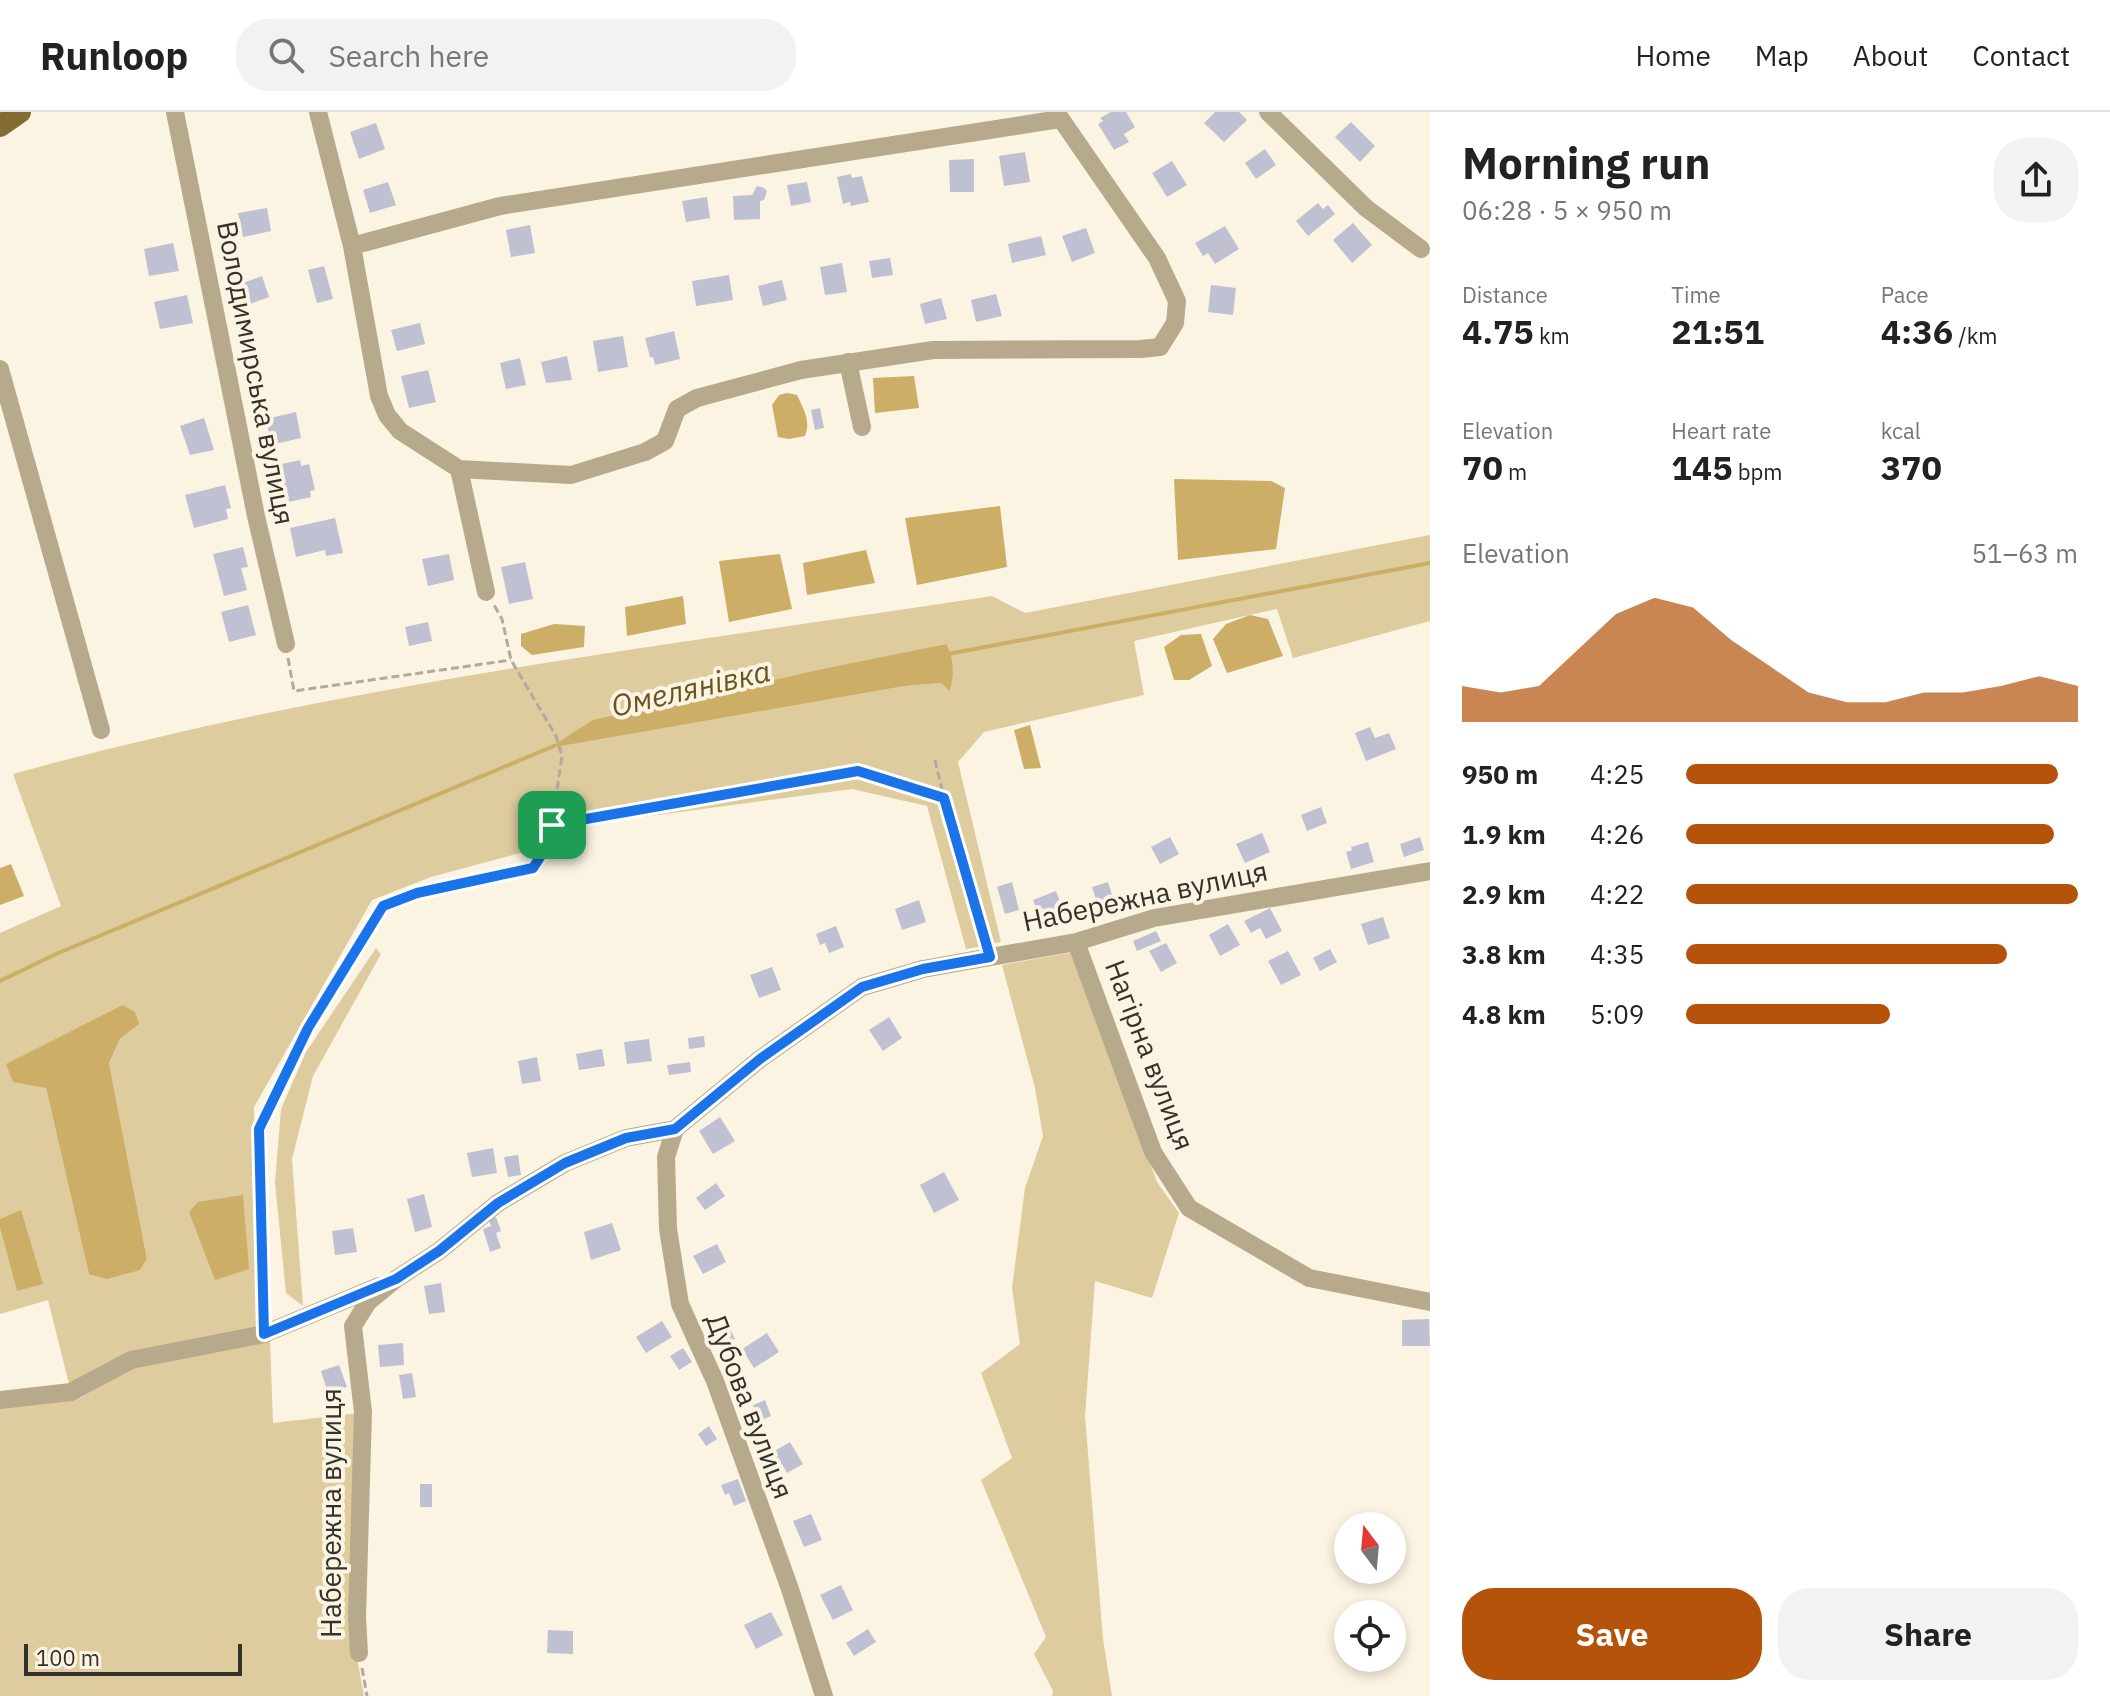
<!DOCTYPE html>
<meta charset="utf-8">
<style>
:root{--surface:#fff;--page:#f2f2f2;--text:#222;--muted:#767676;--line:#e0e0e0;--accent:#b45309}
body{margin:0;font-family:"IBM Plex Sans",sans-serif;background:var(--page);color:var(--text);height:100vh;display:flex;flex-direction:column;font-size:30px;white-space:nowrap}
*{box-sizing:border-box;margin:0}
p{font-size:26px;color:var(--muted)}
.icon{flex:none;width:44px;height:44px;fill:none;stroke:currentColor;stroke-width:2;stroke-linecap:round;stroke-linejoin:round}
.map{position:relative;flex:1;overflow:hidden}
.panel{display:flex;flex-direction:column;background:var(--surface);width:680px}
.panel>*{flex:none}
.needle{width:52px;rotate:344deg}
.buttons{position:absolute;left:1334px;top:1400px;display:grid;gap:16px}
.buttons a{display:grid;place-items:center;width:72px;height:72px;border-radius:50%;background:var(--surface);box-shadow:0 4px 12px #0003;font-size:40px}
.scale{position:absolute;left:24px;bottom:20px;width:218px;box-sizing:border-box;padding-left:8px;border:4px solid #35322b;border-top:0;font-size:22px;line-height:28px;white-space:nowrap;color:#35322b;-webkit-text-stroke:6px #fcf4e2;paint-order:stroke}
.pin{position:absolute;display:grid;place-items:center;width:68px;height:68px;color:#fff;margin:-34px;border-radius:16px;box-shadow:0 4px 12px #0006}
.round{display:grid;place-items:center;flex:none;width:84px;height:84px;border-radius:32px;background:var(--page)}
.summary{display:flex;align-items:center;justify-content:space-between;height:136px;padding:0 32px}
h1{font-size:44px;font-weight:700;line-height:60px}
.metrics{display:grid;grid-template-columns:repeat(3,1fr);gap:12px;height:136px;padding:8px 32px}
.metrics div{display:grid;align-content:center}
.metrics b{font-size:34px;font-weight:700}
.metrics small{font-size:22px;font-weight:400}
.metrics p{font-size:22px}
.chart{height:224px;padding:16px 32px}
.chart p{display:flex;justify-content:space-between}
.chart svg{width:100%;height:144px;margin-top:8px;fill:var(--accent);opacity:.7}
.action{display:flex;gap:16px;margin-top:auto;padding:16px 32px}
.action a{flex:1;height:92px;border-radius:32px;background:var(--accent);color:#fff;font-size:32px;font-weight:700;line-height:92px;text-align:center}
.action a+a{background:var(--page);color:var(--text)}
ul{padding:0 32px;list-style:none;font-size:26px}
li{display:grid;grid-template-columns:128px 96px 1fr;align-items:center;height:60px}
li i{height:20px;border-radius:10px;background:var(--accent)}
header{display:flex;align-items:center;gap:48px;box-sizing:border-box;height:112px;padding:0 40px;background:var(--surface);border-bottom:2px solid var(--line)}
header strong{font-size:38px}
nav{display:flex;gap:44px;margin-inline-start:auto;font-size:28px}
.search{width:560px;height:72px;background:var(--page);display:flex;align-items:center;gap:20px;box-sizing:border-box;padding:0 28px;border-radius:32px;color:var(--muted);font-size:30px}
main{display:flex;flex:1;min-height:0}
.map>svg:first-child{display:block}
</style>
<header>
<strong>Runloop</strong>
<div class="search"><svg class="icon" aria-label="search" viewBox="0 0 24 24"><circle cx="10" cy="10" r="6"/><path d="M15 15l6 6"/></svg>Search here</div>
<nav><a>Home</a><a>Map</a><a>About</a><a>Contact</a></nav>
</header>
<main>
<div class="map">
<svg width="1430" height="1584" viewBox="0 0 1430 1584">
<rect width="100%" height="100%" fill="#fcf4e2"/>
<path fill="#decb9e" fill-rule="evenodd" d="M1430,423V509L1293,546L1277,497L1134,529L1144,583L984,620L958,650L1001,830L966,837L927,694L852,677L539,719L528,739L431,765L372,788L254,995L258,1216L69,1272L48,1188L0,1202V1116L17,1178L21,1099L0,1107V821L61,794L13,662C333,573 664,534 992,484L1025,501ZM946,532L948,578L941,571L905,574L551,635L703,583ZM139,912L120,927L109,951L147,1147L140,1158L89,1161L46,976Z
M376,836L381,842L313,964L292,1047L303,1194L286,1181L275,1071L281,997L306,940Z
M1073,840L1157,1070L1179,1101L1152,1186L1095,1169L1085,1304L1103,1527L1112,1584H1052L1053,1579L1034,1542L1046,1525L981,1368L1012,1346L981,1261L1020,1232L1012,1176L1025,1076L1043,1024L1035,976L1002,853Z
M270,1228L273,1311L359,1301L356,1541L364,1584H0V1294L80,1286L132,1255Z"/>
<path fill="#ccae66" d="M914,264L919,296L875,301L873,266Z
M787,281L797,283C804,298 811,309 805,324L789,327L778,325L772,293L779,283Z
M1174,367L1271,369L1285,376L1276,437L1178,448Z
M1000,394L1007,455L917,473L905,406Z
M866,438L875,471L807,483L803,451Z
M780,442L792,497L729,510L719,449Z
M683,484L686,512L627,524L625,495Z
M1250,503L1268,507L1283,544L1227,561L1213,527L1226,512Z
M554,512L585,514L584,535L532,543L521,534V522Z
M1201,522L1212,554L1189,568H1174L1164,535L1181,523Z
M946,532C954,544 955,566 949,579L941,571L905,574L549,636L593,608L818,558Z
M1030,613L1041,656L1024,657L1014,618Z
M11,752L24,784L0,793V756Z
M123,893L135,900L139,912L120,927L109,951L147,1147L140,1158L107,1167L89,1162L46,976L13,970L6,952Z
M243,1083L249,1157L215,1168L189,1100L198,1090Z
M21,1098L43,1172L17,1179L0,1116V1107Z"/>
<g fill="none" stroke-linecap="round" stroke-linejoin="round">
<path stroke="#ccae66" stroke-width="4" d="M948,542L1430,451
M0,869L56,842L554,634"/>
</g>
<path fill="#c0c0d3" d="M1111,0H1126L1135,15L1124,22L1129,30L1114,38L1098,12L1103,9L1100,6Z
M1215,0H1239L1247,8L1224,30L1204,11Z
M1351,10L1375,34L1360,50L1335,25Z
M376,11L385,37L359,47L350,20Z
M1265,37L1276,53L1256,67L1245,51Z
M1025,40L1030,70L1004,74L999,44Z
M974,47V80H950L949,48Z
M1172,49L1187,73L1167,85L1152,61Z
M851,62L852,66L862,64L869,90L851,94L850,90L843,92L837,65Z
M388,70L396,93L370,101L363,78Z
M807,70L811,90L791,94L787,73Z
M757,74L764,76L767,79L764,88L760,89V107L734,108L733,84L752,83Z
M707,85L710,106L686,110L682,89Z
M1318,91L1323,97L1328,93L1335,102L1308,124L1296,109Z
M267,96L271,119L243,125L238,101Z
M1353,111L1372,133L1352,151L1333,128Z
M530,113L535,141L511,145L506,118Z
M1225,114L1239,137L1215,152L1208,141L1203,144L1195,131Z
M1086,116L1095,141L1072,150L1062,124Z
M1041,124L1046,143L1012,151L1008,132Z
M173,131L179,159L149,164L144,137Z
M890,146L893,163L872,166L869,149Z
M842,151L847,180L825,183L820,155Z
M324,154L333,187L317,191L308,158Z
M729,163L733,188L696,194L692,169Z
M262,164L269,185L247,193L240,172Z
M782,168L787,188L763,194L758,174Z
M1211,173L1236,176L1233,203L1208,200Z
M996,182L1002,204L976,210L971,188Z
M187,183L193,211L160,217L154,190Z
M941,186L947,207L925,212L920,192Z
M420,211L425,232L397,239L391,218Z
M674,219L680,247L655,253L653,245H650L645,226Z
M623,224L628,255L598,260L593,229Z
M567,244L572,268L546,271L541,250Z
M520,246L526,273L506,277L500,251Z
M428,258L436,290L409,296L401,264Z
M820,296L824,316L815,318L811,298Z
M296,300L301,326L271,333L266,307Z
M204,306L214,338L190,343L180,314Z
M300,348L301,354L309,352L315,378L310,379L311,385L289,390L288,384L283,385L277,359L283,358L282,352Z
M225,373L231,396L226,397L228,407L194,416L185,383Z
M335,406L343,441L326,444L325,438L296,445L290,416Z
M243,435L248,455L241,456L247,478L224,484L213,442Z
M449,442L454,468L428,474L422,447Z
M525,450L533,487L509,492L501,455Z
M248,493L256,523L229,530L221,500Z
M428,510L432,529L409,534L405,515Z
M1370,615L1375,626L1389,621L1396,637L1366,649L1355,621Z
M1321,695L1327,711L1307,719L1301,703Z
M1262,721L1270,740L1245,751L1236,732Z
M1170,725L1179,742L1160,752L1151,735Z
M1420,725L1424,738L1404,745L1400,732Z
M1368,730L1374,750L1351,757L1346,740L1352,738L1351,735Z
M1012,770L1019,798L1005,802L997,775Z
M1108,770L1115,792L1099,797L1092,775Z
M1056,779L1064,799L1047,806L1043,796L1037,798L1033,788Z
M919,788L926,810L902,818L895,797Z
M1270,796L1282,819L1266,827L1260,816L1251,821L1244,809Z
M1383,805L1390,826L1368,833L1361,812Z
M1228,812L1240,833L1220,844L1209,823Z
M836,814L844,835L829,841L825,831L820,833L816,822Z
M1156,819L1161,829L1137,839L1133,829Z
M1166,831L1177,851L1161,860L1149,839Z
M1330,837L1337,850L1320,859L1313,846Z
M1288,839L1301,863L1281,873L1268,849Z
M772,855L781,878L759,886L750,863Z
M889,905L902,926L883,939L869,918Z
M704,924L705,935L689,937L688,926Z
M649,927L652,949L627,952L624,930Z
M602,937L605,954L579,958L576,942Z
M537,945L541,969L522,972L518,949Z
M690,950L691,960L669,963L667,953Z
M720,1005L735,1029L713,1042L699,1019Z
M493,1036L497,1061L472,1065L467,1041Z
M518,1043L521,1063L508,1065L504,1045Z
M944,1060L959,1088L934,1101L920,1073Z
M716,1071L725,1084L705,1098L696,1086Z
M424,1082L432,1115L415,1120L407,1087Z
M496,1105L501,1119L496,1121L501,1136L490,1140L483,1117L491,1114L489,1108Z
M612,1111L621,1138L591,1148L584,1120Z
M353,1116L357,1140L335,1143L332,1119Z
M717,1132L726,1150L703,1162L693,1144Z
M441,1171L445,1200L429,1202L424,1174Z
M1429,1207L1430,1234H1402V1208Z
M662,1209L672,1225L646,1241L636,1225Z
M726,1209L735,1227L723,1232L714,1215Z
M767,1221L779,1240L754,1256L742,1237Z
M403,1231L404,1253L380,1255L378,1233Z
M683,1236L692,1250L679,1258L670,1244Z
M339,1253L347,1275L328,1281L321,1259Z
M412,1261L416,1285L403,1287L399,1263Z
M765,1288L771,1304L759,1309L753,1293Z
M709,1314L717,1327L706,1334L698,1322Z
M790,1330L803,1352L787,1361L782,1352L777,1355L769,1342Z
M738,1367L746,1389L734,1394L729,1381L725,1383L721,1373Z
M420,1372H432V1395H420Z
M811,1402L822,1428L804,1435L793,1409Z
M841,1473L853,1498L833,1508L820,1483Z
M771,1500L783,1523L756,1537L744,1513Z
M868,1517L876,1530L854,1544L846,1531Z
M548,1518L573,1519V1542L547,1541Z"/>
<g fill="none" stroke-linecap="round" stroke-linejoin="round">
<path stroke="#b1ab9d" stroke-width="3" stroke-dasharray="8 4" stroke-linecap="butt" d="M288,546L294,579L511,548
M935,648L944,686L986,829
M552,713L858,659L944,686
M264,1206L259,1017L308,916L383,794L417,781L533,756L549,731L562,644L556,624L511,548L502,507L494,493
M362,1556L367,1584"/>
<path stroke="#b7aa8c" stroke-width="18" d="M175,0L256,404L286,532
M318,0L352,134L500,94L1060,7
M1268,0L1366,96L1421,137
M352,134L379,284L387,303L400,319L459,357L571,363L645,340L665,329L677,297L697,286L801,258L933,238L1141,237L1160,235L1175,211L1177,189L1157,146L1056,0
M848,250L862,315
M0,257L101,618
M459,357L486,480
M1076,830L1153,1040L1189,1096L1309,1166L1430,1190
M675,1017L666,1045L668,1117L680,1192L715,1269L790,1477L824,1584
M0,1288L71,1280L131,1248L264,1222L379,1174
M359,1541L357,1505L363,1300L353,1214L368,1190L396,1167L439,1139L498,1091L565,1051L626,1026L675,1017L760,947L862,875L923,857L1076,830L1154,806L1430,759"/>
<path stroke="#836c30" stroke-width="22" d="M0,14L20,0"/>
</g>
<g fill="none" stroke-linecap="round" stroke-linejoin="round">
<defs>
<path id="route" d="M858,659L944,686L990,845L923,857L862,875L760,947L675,1017L626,1026L565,1051L498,1091L439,1139L396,1167L264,1222L259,1017L308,916L383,794L417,781L533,756L549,731L552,713Z"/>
</defs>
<use href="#route" stroke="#fff" stroke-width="16"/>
<use href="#route" stroke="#1a73e8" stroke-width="10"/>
</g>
<g text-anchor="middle" stroke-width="8" stroke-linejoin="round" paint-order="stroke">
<g font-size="28" fill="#35322b" stroke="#fcf4e2">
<text transform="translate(256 261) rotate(79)" y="10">Володимирська вулиця</text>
<text transform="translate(1145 784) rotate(-12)" y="10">Набережна вулиця</text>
<text transform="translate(1150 943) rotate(69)" y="10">Нагірна вулиця</text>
<text transform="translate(750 1294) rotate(69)" y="10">Дубова вулиця</text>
<text transform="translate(331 1401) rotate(-90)" y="10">Набережна вулиця</text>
</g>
<g font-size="30" font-style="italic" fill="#69541e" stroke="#fcf4e2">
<text transform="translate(691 577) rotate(-13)" y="10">Омелянівка</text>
</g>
</g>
</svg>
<div class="buttons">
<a><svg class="needle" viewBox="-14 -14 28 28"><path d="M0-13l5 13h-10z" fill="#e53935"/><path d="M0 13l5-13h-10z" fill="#767676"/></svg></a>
<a><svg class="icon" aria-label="locate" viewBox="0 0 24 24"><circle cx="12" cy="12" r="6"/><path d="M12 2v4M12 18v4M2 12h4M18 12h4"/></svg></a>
</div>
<div class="scale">100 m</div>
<div class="pin" style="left:552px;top:713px;background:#1e9e55"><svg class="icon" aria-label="arrive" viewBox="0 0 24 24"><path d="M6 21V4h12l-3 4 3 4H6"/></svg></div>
</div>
<section class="panel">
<div class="summary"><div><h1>Morning run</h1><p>06:28 · 5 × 950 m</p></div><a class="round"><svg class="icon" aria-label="share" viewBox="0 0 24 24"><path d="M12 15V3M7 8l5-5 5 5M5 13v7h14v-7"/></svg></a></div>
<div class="metrics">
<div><p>Distance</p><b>4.75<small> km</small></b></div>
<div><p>Time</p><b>21:51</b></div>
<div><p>Pace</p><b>4:36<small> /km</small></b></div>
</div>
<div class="metrics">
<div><p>Elevation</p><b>70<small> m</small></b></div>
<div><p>Heart rate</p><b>145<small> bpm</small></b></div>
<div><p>kcal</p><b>370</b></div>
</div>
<div class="chart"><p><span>Elevation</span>51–63 m</p>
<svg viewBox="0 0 160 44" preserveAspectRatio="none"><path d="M0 44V33L10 35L20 33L30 22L40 11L50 6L60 9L70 19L80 27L90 35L100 38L110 38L120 35L130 35L140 33L150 30L160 33V44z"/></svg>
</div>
<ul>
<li><b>950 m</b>4:25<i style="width:95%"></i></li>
<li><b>1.9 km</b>4:26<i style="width:94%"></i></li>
<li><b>2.9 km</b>4:22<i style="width:100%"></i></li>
<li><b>3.8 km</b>4:35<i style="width:82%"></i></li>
<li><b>4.8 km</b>5:09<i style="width:52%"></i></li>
</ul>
<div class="action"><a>Save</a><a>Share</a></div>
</section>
</main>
